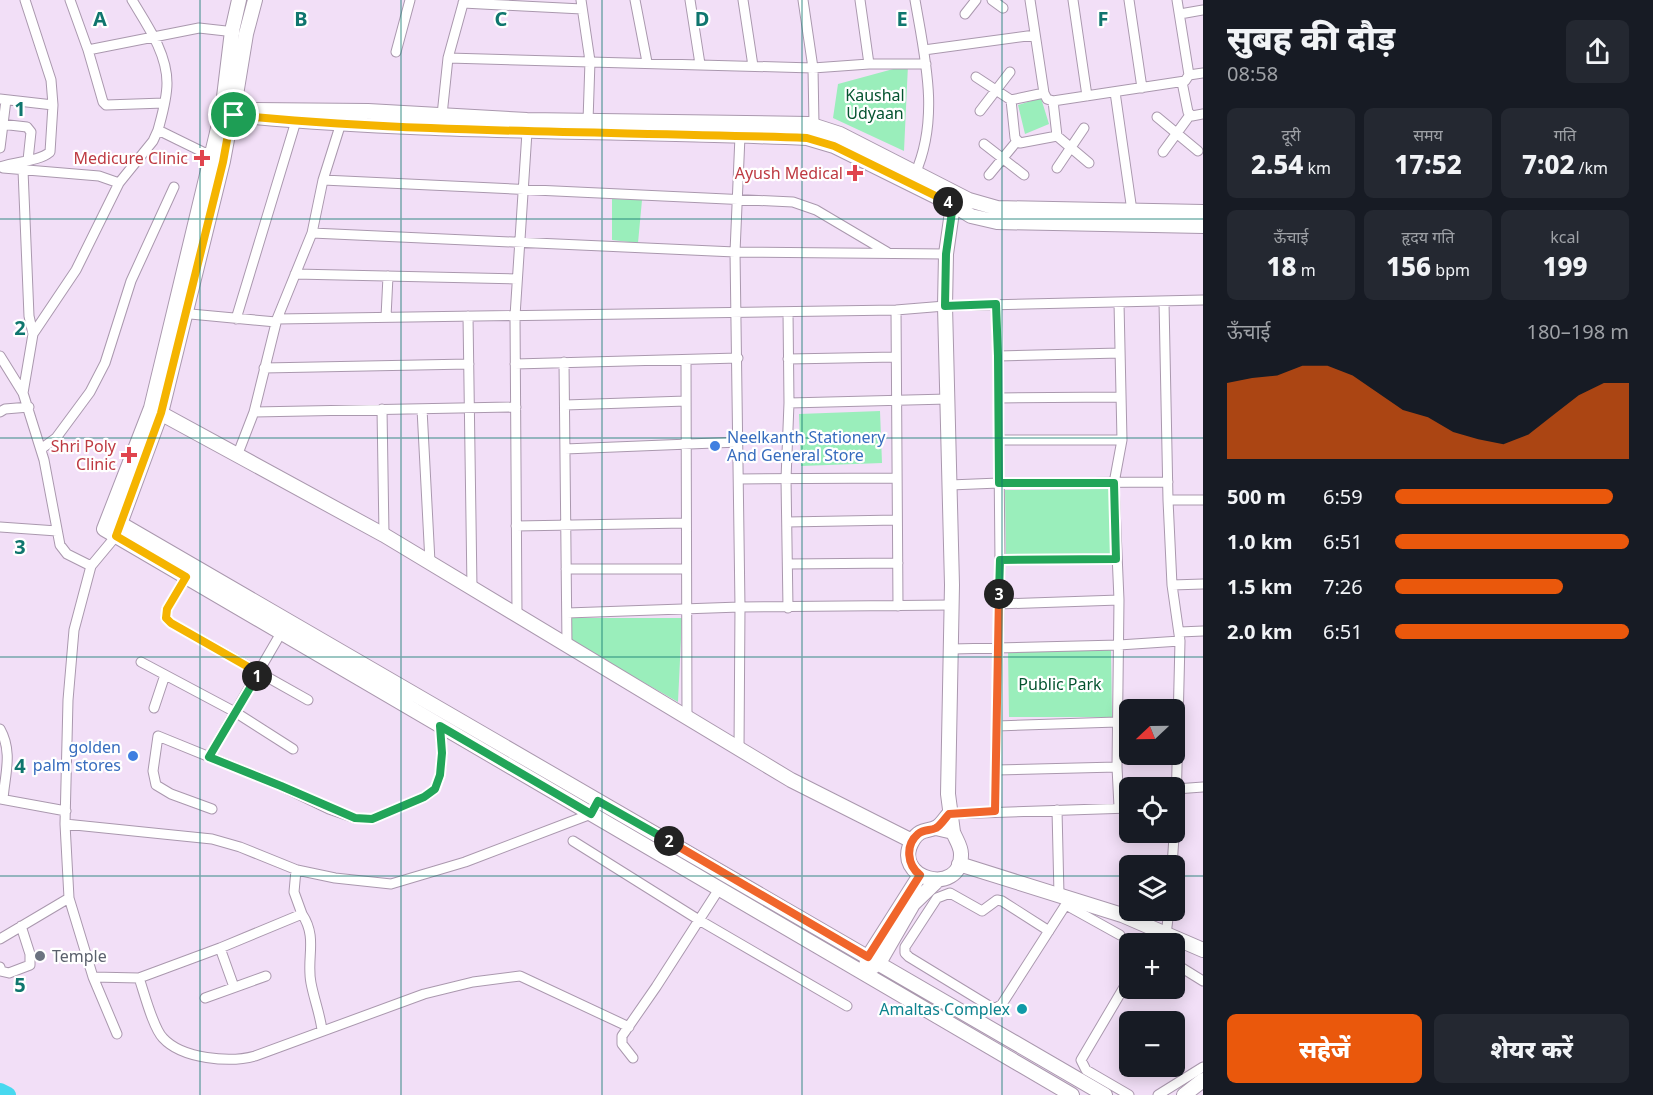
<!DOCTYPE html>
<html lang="hi">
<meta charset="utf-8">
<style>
:root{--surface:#171b24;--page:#242831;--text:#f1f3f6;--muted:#9ea1a6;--accent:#ea580c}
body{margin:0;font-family:"Noto Sans","Noto Sans Devanagari",sans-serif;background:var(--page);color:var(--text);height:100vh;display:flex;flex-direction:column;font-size:22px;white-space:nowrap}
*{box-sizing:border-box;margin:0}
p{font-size:20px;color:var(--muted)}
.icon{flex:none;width:33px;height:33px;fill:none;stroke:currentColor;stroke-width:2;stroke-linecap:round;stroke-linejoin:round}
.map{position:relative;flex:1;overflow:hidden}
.drawer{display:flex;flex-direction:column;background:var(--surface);width:450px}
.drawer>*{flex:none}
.needle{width:39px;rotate:248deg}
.buttons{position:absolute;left:1119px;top:699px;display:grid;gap:12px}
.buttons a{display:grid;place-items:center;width:66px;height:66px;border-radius:9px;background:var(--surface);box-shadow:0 3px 15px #0003;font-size:30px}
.pin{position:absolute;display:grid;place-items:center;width:51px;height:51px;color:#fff;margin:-26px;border:3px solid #fff;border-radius:50%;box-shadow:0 2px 6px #0007}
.km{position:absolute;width:30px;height:30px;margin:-15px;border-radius:50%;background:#222;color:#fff;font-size:16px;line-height:30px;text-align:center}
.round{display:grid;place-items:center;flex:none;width:63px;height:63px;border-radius:9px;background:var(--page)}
.headline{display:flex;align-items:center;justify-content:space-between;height:102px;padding:0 24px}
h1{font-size:33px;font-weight:800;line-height:45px}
.metrics{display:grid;grid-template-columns:repeat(3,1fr);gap:9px;height:102px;padding:6px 24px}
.metrics div{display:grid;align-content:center;border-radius:9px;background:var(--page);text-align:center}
.metrics b{font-size:26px;font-weight:800}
.metrics small{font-size:16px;font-weight:400}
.metrics p{font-size:16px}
.chart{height:168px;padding:12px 24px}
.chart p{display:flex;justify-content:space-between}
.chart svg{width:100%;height:108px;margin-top:6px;fill:var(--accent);opacity:.7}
.cta{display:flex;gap:12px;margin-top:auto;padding:12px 24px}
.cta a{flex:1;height:69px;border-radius:9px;background:var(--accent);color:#fff;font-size:24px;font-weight:800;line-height:69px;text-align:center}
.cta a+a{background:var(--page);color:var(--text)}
ul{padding:0 24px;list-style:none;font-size:20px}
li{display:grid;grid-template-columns:96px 72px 1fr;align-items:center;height:45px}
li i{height:15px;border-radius:8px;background:var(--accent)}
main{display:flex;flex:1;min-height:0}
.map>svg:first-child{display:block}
</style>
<main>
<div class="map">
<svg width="1203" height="1095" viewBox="0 0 1203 1095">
<rect width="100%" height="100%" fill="#f2dff7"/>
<path fill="#9aeebb" d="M908,65L904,151L833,118L838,84Z
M1041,98L1049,124L1025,134L1018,105Z
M612,199L642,200L638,243L612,240Z
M880,411L882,463L801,466L799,414Z
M1110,489L1111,555L1006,556L1005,490Z
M568,618H682L678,702L571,641Z
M1111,650L1112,717H1009L1008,651Z"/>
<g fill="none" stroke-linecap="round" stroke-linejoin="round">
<path stroke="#48d8ef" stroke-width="16" d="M0,1091L8,1095"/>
<defs>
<path id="street" d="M70,0L88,50L103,102L106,105L164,103
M132,0C147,25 167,53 167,83C167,99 162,115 158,130
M581,0L590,61L588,121
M635,0L647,62
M690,0L700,64
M743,0L753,66
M803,0L813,68L814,125
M860,0L869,64
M992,0L1003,8
M1030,0L1044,93L1047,99L1053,101L1185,81L1189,75L1177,0
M1073,0L1087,96
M1129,0L1142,88
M463,3L582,9
M965,14L976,0
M1180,14L1203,10
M88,50L199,28L235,32
M924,50L1035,35
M396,52L410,0
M448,58L813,68L869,64H926
M1189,75L1203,73
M976,77L1011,100
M1182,82L1188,112L1192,116L1203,114
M1115,92L1132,211
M1044,93L1011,100L1015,138L1020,143L1057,136L1053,101
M0,99L53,105
M980,111L1010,72
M442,115L448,58L464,0
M1157,117L1198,151
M0,124L27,127L31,132L28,160
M1057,136L1089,163
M984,144L1024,175
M0,148L6,100
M1163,152L1190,115
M0,167C15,161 38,162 50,152L53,105L51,80L25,0
M3,168L99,176L119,183
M1057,168L1084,128
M23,170L29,316L33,334
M915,174C940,118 925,58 915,0
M989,175L1017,141
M323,180L793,202L816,210L887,252
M312,233L735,252L946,254
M295,274L517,279
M1164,302L1168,500L1172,585L1180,641L1176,808L1172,866
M896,310L898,606
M788,312L789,403L786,479L788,608
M180,313L276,322
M468,316L472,588
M386,317L388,276
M236,319L296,121
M277,319L896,310L945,306L1203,300
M0,356L23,393
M998,356L1120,353
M788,359L896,357
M686,361L687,718
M564,362L567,645
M515,364L738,358
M264,368L469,364
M999,398L1121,397
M789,403L948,399
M565,405L686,401
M382,409L384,535
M422,409L430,562
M0,412L5,409L29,407
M254,412L516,407
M999,440H1122
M41,449L56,438L90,392L105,363L131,281L174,187
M565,449L739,442
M237,456L254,412L277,319L312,233L323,180L341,123
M739,479L897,478
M950,485L999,483L1168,482
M1168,500H1203
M787,522L897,520
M516,526L686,523
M0,527L57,531
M116,536L91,566L74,630L68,700L65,824L69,898L93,977L117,1034
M1000,560L1116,559
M788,564L898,563
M91,566L67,554L60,545L44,460L23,393L33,334L76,270L119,183L153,141L158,130L211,156
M566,569H686
M186,577L167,609L166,618L171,623L308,700
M1172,585L1203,584
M998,604L1119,600
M567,613L740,607L952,605
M517,615L515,316L527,132
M1180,632L1203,631
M952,649L1119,645L1180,641
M141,662L235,712L293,749
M154,708L165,675
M997,726L1117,722
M0,729C13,752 5,774 3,799
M739,748L740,607L735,252L740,136
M209,757L281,633
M996,770L1117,767
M1176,789L1203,787
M0,799L66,811
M1119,807L1117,767L1119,600L1114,483L1122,440L1119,303
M212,809L171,794L156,785L153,771L158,736L281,786L329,809L355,818L372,819L424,797L435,789L440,775L442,753L440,726
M1057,810L1059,895
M995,811L1000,560L998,356L996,305
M949,814L1130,808
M65,824L212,839L240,847L297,870L335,878L391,884L465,862L591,814L593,811
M573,841L699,920L847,1006
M1066,905L1120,935
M302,914C318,938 306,958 311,983C314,999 320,1014 322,1030
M1049,931L1002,901L997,900L982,911L950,893L937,898L905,947V953L909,957L991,1007L996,1008L1002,1004L1070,898
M1166,935L1169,910
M0,939L69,898
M220,948L234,987
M1174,963L1203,981
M0,967L1,971L9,973L30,965V954L21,926
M93,977L139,978L220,948L302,914L294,892L296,870
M139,978C144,992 153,1028 163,1038C182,1059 230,1063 255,1056L424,994L473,982L520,976L629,1027
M205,998L266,976
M633,1058L622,1044V1036L656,987L719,889
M1129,1095L1086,1070L1081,1060L1130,977
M1158,1095L1203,1067"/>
<path id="secondary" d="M223,105L232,31L239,0
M234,107L246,34L255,0
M249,110L368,111L527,120L809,124L840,134L969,200L997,208L1203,212
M234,115C424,134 616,130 807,138L834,146L953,205L971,216L997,222L1203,226
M221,116L151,408L104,529L1072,1095
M151,408L384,535L791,780L912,841
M109,517L1105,1095
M117,532L161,413L223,161L231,118
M936,828L953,832C956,840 961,846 961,854C962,898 889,879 913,840C920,828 928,832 937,827C941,825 946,817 949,814
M953,832L948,794L952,585L945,306L946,254L953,205
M959,864L1122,915L1203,950
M866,966L868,957L920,875
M873,967L879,963L913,904L938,880
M1184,1095L1203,1080"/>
</defs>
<use href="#street" stroke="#aa98ae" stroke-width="11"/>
<use href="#secondary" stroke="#aa98ae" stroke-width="16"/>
<use href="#street" stroke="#fff" stroke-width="9"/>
<use href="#secondary" stroke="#fff" stroke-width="14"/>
</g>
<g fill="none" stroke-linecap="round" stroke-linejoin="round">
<defs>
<path id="split-1" d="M234,115L231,118L223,162L161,413L116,536L186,577L167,609L166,618L171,623L259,673L257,676"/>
<path id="split-2" d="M257,676L209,757L281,786L355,818L372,819L424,797L435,789L440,775L442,753L440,726L591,814L598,801L669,841"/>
<path id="split-3" d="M669,841L868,957L920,875C907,865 905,845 918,834C924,829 930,831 936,828C941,825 946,817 949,814L995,811L999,594"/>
<path id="split-4" d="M948,202L953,205L946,254L945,306L996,304L998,356L999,483H1114L1116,559L1000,560L999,594"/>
<path id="split-5" d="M234,115C424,134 616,131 807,138L834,146L948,202"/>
</defs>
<use href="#split-1" stroke="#fff" stroke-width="12"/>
<use href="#split-2" stroke="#fff" stroke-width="12"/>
<use href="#split-3" stroke="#fff" stroke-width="12"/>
<use href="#split-4" stroke="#fff" stroke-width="12"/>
<use href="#split-5" stroke="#fff" stroke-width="12"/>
<use href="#split-1" stroke="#f5b400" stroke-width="8"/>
<use href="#split-2" stroke="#22a559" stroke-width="8"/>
<use href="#split-3" stroke="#f0652b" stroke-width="8"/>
<use href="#split-4" stroke="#22a559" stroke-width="8"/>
<use href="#split-5" stroke="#f5b400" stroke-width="8"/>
</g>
<path fill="none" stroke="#0f766e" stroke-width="1.5" stroke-opacity="0.55" d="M200,0V1095M401,0V1095M602,0V1095M802,0V1095M1002,0V1095M0,219H1203M0,438H1203M0,657H1203M0,876H1130M1174,876H1203"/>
<g fill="#e0444e" stroke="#fff" stroke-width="2">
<path d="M199 149h6v6h6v6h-6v6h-6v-6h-6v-6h6z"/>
<path d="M852 164h6v6h6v6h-6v6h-6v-6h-6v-6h6z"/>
<path d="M126 446h6v6h6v6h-6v6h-6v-6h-6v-6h6z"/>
</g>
<g fill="#3f7fe0" stroke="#fff" stroke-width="2">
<circle cx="715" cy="446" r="6"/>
<circle cx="133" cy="756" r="6"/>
</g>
<circle fill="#6b7280" stroke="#fff" stroke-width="2" cx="40" cy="956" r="6"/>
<circle fill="#0f9aa8" stroke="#fff" stroke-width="2" cx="1022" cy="1009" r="6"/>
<g text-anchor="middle" stroke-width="4.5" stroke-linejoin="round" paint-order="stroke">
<g font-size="16" fill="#055430" stroke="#fff">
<text x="875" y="101">Kaushal<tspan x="875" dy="18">Udyaan</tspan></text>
<text x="1060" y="690">Public Park</text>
</g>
<g font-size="16" fill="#be3a42" stroke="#fff" text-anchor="end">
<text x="188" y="164">Medicure Clinic</text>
<text x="843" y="179">Ayush Medical</text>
<text x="116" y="452">Shri Poly<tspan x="116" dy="18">Clinic</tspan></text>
</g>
<g font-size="16" fill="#366cbe" stroke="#fff" text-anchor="start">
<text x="727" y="443">Neelkanth Stationery<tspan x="727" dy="18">And General Store</tspan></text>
<text x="121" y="753" text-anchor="end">golden<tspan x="121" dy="18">palm stores</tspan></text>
</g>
<g font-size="16" fill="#5b616d" stroke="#fff" text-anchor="start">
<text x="52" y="962">Temple</text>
</g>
<g font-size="16" fill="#0d838f" stroke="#fff" text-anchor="end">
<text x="1010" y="1015">Amaltas Complex</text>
</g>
</g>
<g font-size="20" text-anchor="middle" font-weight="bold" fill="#0f766e" stroke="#fff" stroke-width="4.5" stroke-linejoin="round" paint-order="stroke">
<text x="100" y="26">A</text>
<text x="301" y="26">B</text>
<text x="501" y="26">C</text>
<text x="702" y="26">D</text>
<text x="902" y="26">E</text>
<text x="1103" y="26">F</text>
<text x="20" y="116">1</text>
<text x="20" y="335">2</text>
<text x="20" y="554">3</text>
<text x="20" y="773">4</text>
<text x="20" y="992">5</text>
</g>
</svg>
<div class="buttons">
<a><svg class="needle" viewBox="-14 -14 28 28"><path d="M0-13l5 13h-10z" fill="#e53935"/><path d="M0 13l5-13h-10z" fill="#9ea1a6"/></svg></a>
<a><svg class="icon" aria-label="locate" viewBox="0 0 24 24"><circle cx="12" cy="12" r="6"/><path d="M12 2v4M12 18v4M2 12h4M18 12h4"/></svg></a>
<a><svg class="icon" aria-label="layers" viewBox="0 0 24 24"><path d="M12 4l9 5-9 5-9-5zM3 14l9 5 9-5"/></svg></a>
<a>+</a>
<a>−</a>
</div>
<div class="pin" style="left:234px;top:115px;background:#1e9e55"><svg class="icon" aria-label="arrive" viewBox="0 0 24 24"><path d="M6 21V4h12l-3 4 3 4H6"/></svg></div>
<b class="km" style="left:257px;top:676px">1</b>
<b class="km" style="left:669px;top:841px">2</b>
<b class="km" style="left:999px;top:594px">3</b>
<b class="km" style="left:948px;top:202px">4</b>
</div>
<section class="drawer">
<div class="headline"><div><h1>सुबह की दौड़</h1><p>08:58</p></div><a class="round"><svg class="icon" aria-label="share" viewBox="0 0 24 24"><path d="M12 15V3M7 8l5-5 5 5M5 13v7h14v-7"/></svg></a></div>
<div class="metrics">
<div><p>दूरी</p><b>2.54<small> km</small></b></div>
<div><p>समय</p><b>17:52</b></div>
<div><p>गति</p><b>7:02<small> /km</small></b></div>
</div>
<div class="metrics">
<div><p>ऊँचाई</p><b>18<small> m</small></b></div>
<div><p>हृदय गति</p><b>156<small> bpm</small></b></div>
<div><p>kcal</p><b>199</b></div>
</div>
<div class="chart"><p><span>ऊँचाई</span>180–198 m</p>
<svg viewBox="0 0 160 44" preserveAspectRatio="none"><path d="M0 44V13L10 11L20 10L30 6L40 6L50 10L60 17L70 24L80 27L90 33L100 36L110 38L120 34L130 26L140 18L150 13L160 13V44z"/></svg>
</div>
<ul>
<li><b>500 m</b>6:59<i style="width:93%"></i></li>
<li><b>1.0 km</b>6:51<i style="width:100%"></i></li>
<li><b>1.5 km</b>7:26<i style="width:72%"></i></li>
<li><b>2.0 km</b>6:51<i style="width:100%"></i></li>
</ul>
<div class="cta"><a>सहेजें</a><a>शेयर करें</a></div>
</section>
</main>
